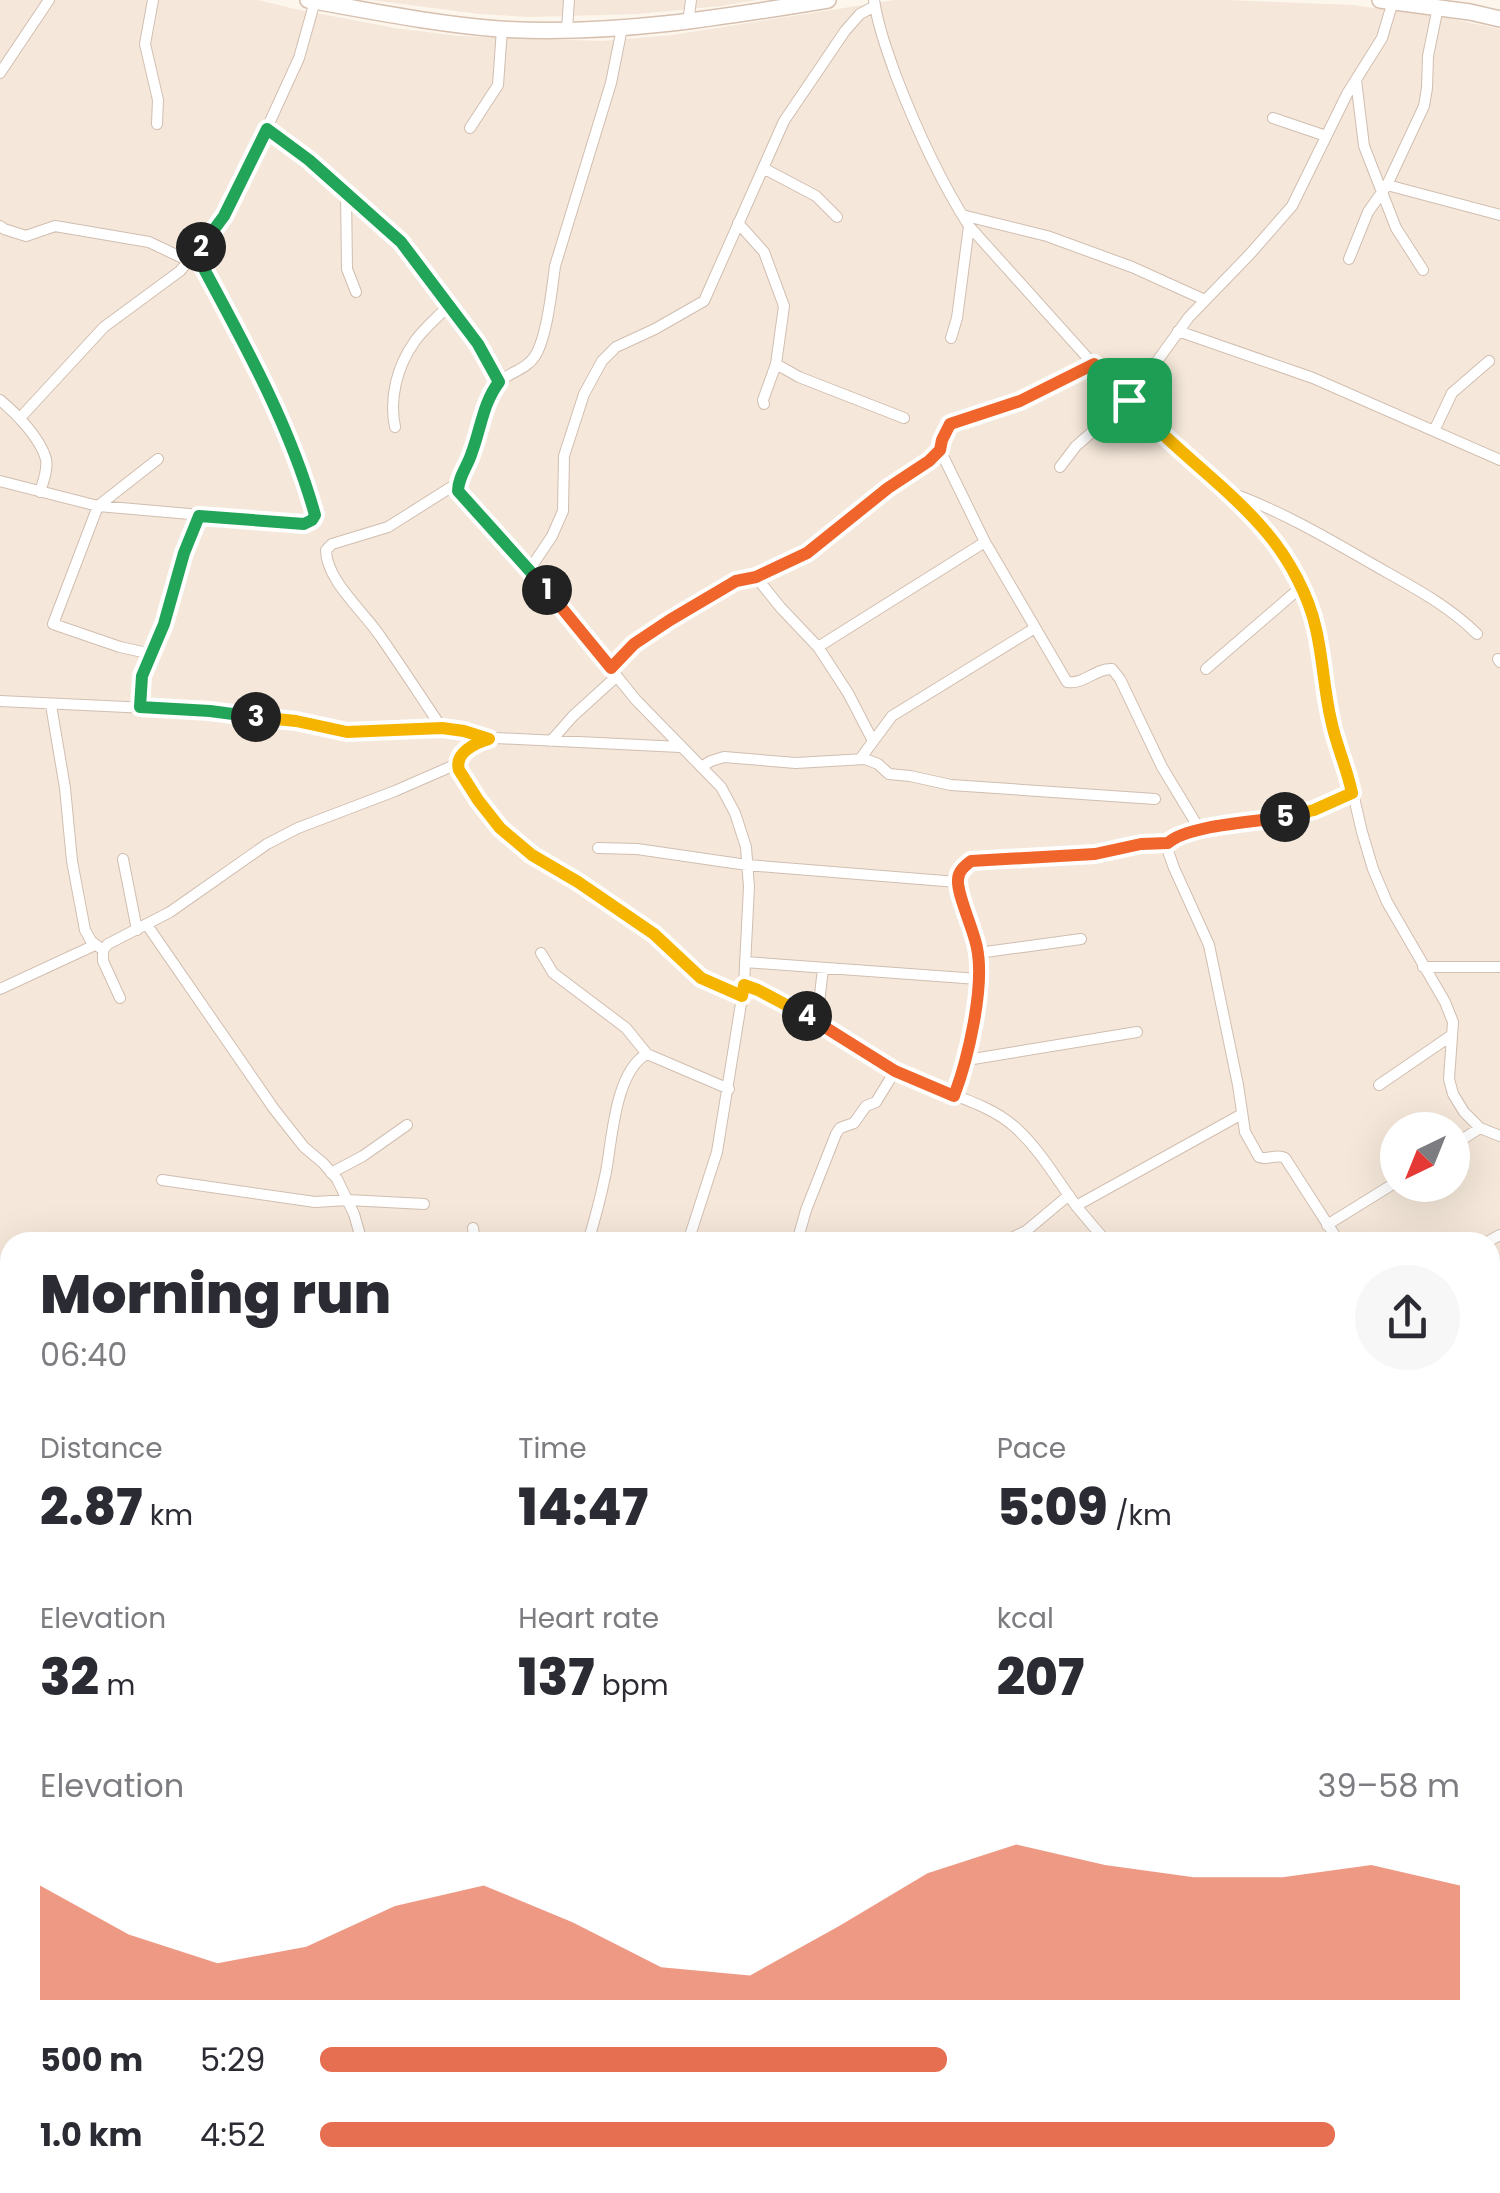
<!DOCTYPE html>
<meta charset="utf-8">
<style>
:root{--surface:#fff;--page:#f7f7f7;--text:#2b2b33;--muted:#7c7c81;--accent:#e76f51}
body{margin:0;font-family:Poppins,sans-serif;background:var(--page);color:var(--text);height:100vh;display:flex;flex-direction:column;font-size:38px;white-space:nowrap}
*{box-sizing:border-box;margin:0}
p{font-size:32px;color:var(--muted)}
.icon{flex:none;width:55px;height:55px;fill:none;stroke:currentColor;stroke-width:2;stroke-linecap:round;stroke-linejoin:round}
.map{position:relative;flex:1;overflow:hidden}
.details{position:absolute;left:0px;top:1232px;width:1500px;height:962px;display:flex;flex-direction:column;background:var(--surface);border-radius:30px 30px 0 0;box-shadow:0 10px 40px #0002}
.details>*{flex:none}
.needle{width:65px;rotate:223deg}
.buttons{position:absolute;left:1380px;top:1112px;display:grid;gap:20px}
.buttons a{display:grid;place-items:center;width:90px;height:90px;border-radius:50%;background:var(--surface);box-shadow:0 10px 40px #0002;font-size:50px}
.pin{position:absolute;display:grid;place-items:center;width:85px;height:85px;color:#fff;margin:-42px;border-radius:20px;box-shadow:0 5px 15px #0006}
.km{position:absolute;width:50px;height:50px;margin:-25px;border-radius:50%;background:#222;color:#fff;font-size:28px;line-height:50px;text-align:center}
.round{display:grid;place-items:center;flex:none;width:105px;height:105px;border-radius:52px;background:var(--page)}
.summary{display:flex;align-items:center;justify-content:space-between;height:170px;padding:0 40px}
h1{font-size:55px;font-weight:800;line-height:75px}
.stats{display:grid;grid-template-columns:repeat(3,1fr);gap:15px;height:170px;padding:10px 40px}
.stats div{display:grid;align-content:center}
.stats b{font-size:50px;font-weight:800}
.stats small{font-size:28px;font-weight:400}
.stats p{font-size:28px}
.chart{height:280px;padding:20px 40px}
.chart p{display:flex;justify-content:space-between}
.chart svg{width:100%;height:180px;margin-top:10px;fill:var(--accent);opacity:.7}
ul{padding:0 40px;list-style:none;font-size:32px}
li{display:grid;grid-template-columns:160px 120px 1fr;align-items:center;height:75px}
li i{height:25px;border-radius:12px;background:var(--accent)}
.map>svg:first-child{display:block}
</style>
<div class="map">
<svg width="1500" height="2193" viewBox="0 0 1500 2193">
<rect width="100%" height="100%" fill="#fdf6ec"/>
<path fill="#f5e8da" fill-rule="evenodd" d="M0,0H258L295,9L395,28L459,36L602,41L672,35L895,0H1224L1353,5L1448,18L1500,29V2193H0ZM1398,1130H1452V1185H1398ZM10,1242H1490V2185H10Z
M371,0H757L721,6L638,14L530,17L479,14Z"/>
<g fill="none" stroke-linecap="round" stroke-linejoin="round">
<defs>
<path id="minor" d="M153,0L145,44L158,100L157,124
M874,0C878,26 887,51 896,76C916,128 939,179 969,226L1094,365L1129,400L1189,317L1250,254L1292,206L1347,94L1382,38L1393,1
M688,23L691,0
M622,28L611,83L555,266C552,289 547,337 535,356C526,370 509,372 498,383C480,402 481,432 471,456C467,468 457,478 457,491L530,569L636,700L721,787L735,813L746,847L749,887L744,985L717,1152L688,1242
M567,29L569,0
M0,73L49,0
M1356,80L1364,146L1396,228L1423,270
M1273,118L1326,136
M470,128L498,85L502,29
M267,129L309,160L401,242L478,344L499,382
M763,168L816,196L837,217
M1387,185L1500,215
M346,193L347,269L356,292
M962,215L1047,236L1132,267L1205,300
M738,223L764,252L784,306L776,364L763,400L764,404
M0,226L4,229L26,236L55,226L149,242L191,262
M1349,259L1368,212L1387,185L1424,106L1427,88L1428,56L1438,7
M1178,331L1313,378L1500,460
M951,338L957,318L969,226
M776,364L799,377L904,418
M0,400C17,414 40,438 46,459C48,470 43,482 40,492
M20,418L104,327L180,271L210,236L240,187L299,58L315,1
M395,427C389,398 397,366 415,341C424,328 438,317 449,305
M1434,431L1452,393L1489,361
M940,450L985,542L1067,682C1083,685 1096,668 1112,669L1120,679L1162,767L1200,830
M1060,467L1076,446L1129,400L1150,424L1224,490L1268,534L1300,588L1315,623L1335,738L1348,772L1362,832L1373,869L1387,902L1445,1002L1453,1022L1449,1079L1453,1094L1464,1112L1480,1128L1500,1136
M0,481L98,506L304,524L311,520L315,515C288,422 242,338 196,254
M1228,492C1277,509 1322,535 1367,561C1405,583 1446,603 1477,634
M530,569L552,536L563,511L564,456L584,394L602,361L616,347L655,329L704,301L784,121L845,31L860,14L875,6
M756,577L781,608L818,647L848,693L873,741
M818,647L985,542
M152,654L120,647L53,624L98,506L158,459
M1498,659L1500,662
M611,668L634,645L670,620L736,581L756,577L807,553L888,488L929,461L940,450L946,427L950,424L973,418L1020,401L1094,365
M1206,669L1300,588
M0,701L210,711L296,721L329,729L359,733L442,728L464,731L488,739
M51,705L65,788L72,861L85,930L91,941L103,950V961L120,998
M140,707L143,676L164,624L183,553L199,516
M442,728C421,697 401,666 380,636C364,612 326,580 326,550L332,544L388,527L456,484
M551,741L573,716L617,676
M680,747L496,738C481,740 463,749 457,764L478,800L500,828L521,846L532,855L579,881L654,934L701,978L743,996
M860,759L892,716L1035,628
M701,767L711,761L724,757L796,763L865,759L878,764L889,774L910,776L951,785L1155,799
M1168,843V851L1174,868L1209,945L1238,1085L1245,1132L1259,1157C1268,1161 1276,1153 1285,1158L1339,1242
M598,848L637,849L747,865L957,882
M123,859L137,930
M147,925L274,1109L304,1147L323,1163L337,1179L354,1214L362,1242
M103,950L108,944L170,912L267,844L298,828L395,791L457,764
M541,953L553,973L626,1028L647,1054
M978,953L1081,939
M745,962L978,979
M1423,967H1500
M744,985C801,1003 846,1046 898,1073C935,1092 986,1100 1016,1128C1041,1151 1057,1180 1077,1207C1087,1219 1097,1231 1107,1242
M0,989L95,945
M817,1022L823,968
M967,1060L1137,1032
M1379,1085L1452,1035
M954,1096C968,1058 985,988 977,948C974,930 957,895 958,880C958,871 965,866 971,861L1095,854L1141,844L1168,843C1187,825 1256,822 1284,817C1308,812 1330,805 1352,793
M1452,1146L1480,1128
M331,1173L363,1156L407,1125
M162,1180L315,1202L348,1200L424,1204
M1076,1206L1242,1114
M1327,1225L1398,1181
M473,1228L475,1242
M588,1242C595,1219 601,1196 606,1172C612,1140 615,1071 647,1054L729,1089
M797,1242L806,1210L836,1134L840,1128L854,1123L866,1106L876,1102L895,1071
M1003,1242L1026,1231L1069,1195
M1487,1242L1500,1235
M1490,1385L1500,1381
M1490,1501L1500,1497
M1490,1516L1500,1526
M1490,1681H1500
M0,1682L10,1683
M1490,1776H1500
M0,1782L10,1783
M0,1884H10
M1490,1899L1500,1898
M1490,1999H1500
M0,2005L10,2008
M1490,2098L1500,2096
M21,2185L22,2193
M326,2185L327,2193
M448,2185L449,2193
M581,2185V2193
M697,2185L726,2193
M858,2185L885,2193
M1266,2185L1289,2192
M1468,2185L1470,2193
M725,2192L751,2185
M1094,2193V2185"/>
<path id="secondary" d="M308,0C371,11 435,24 499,29C610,36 719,18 828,0
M1380,0L1470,12L1500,19"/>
</defs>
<use href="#minor" stroke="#d1beb0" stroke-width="12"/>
<use href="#secondary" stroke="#d6c0b0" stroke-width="18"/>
<use href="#minor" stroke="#fff" stroke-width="10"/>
<use href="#secondary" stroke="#fff" stroke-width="15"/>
</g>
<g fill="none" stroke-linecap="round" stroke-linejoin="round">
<defs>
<path id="split-1" d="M547,590L611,668L634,644L670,620L736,581L756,577L807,553L888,488L929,461L940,450L942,440L950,424L1020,401L1094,364L1129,400"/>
<path id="split-2" d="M201,247L224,216L267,129L309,160L401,242L478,344L499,382C483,403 481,428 472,452C468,466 458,477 458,491L547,590"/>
<path id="split-3" d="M201,247L196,254C241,338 289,422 315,515L312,520L304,524L199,516L184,553L164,624L142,676L140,707L210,711L256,717"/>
<path id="split-4" d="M256,717L296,721L347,732L442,728L464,731L489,739C475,743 454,753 459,770L478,800L500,828L532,855L578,882L654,934L701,978L742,996L744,985L758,990L807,1016"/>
<path id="split-5" d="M807,1016L895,1071L954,1096C968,1059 985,987 977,948C974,930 957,895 958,880C958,871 965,866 971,861L1095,854L1141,844L1168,843C1187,825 1256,822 1285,817"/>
<path id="split-6" d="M1129,400C1171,448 1226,484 1267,533C1289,559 1309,596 1316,629C1323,659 1324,690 1331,720C1336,745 1347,768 1352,793L1314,810L1285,817"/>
</defs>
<use href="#split-1" stroke="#fff" stroke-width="20"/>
<use href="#split-2" stroke="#fff" stroke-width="20"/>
<use href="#split-3" stroke="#fff" stroke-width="20"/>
<use href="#split-4" stroke="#fff" stroke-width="20"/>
<use href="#split-5" stroke="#fff" stroke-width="20"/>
<use href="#split-6" stroke="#fff" stroke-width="20"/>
<use href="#split-1" stroke="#f0652b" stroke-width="12"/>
<use href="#split-2" stroke="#22a559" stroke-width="12"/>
<use href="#split-3" stroke="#22a559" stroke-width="12"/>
<use href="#split-4" stroke="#f5b400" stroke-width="12"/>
<use href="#split-5" stroke="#f0652b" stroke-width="12"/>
<use href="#split-6" stroke="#f5b400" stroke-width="12"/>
</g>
</svg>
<div class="buttons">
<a><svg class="needle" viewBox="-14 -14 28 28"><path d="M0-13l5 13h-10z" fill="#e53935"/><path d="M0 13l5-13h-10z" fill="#7c7c81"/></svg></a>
</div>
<div class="pin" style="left:1129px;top:400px;background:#1e9e55"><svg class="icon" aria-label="arrive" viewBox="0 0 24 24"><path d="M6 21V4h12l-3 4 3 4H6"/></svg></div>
<b class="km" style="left:547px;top:590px">1</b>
<b class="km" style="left:201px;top:247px">2</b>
<b class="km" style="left:256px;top:717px">3</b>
<b class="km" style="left:807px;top:1016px">4</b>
<b class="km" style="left:1285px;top:817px">5</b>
<section class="details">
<div class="summary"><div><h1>Morning run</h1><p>06:40</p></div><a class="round"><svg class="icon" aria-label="share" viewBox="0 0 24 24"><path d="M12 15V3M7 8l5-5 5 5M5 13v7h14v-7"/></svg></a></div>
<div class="stats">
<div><p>Distance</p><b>2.87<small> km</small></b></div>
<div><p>Time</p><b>14:47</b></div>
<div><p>Pace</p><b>5:09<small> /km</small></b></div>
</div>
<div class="stats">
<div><p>Elevation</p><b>32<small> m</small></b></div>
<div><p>Heart rate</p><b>137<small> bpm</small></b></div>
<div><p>kcal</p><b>207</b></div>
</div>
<div class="chart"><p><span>Elevation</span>39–58 m</p>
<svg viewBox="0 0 160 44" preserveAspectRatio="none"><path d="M0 44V16L10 28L20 35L30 31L40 21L50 16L60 25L70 36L80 38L90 26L100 13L110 6L120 11L130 14L140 14L150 11L160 16V44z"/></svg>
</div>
<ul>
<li><b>500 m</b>5:29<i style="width:55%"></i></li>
<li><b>1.0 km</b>4:52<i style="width:89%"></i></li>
</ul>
</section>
</div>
